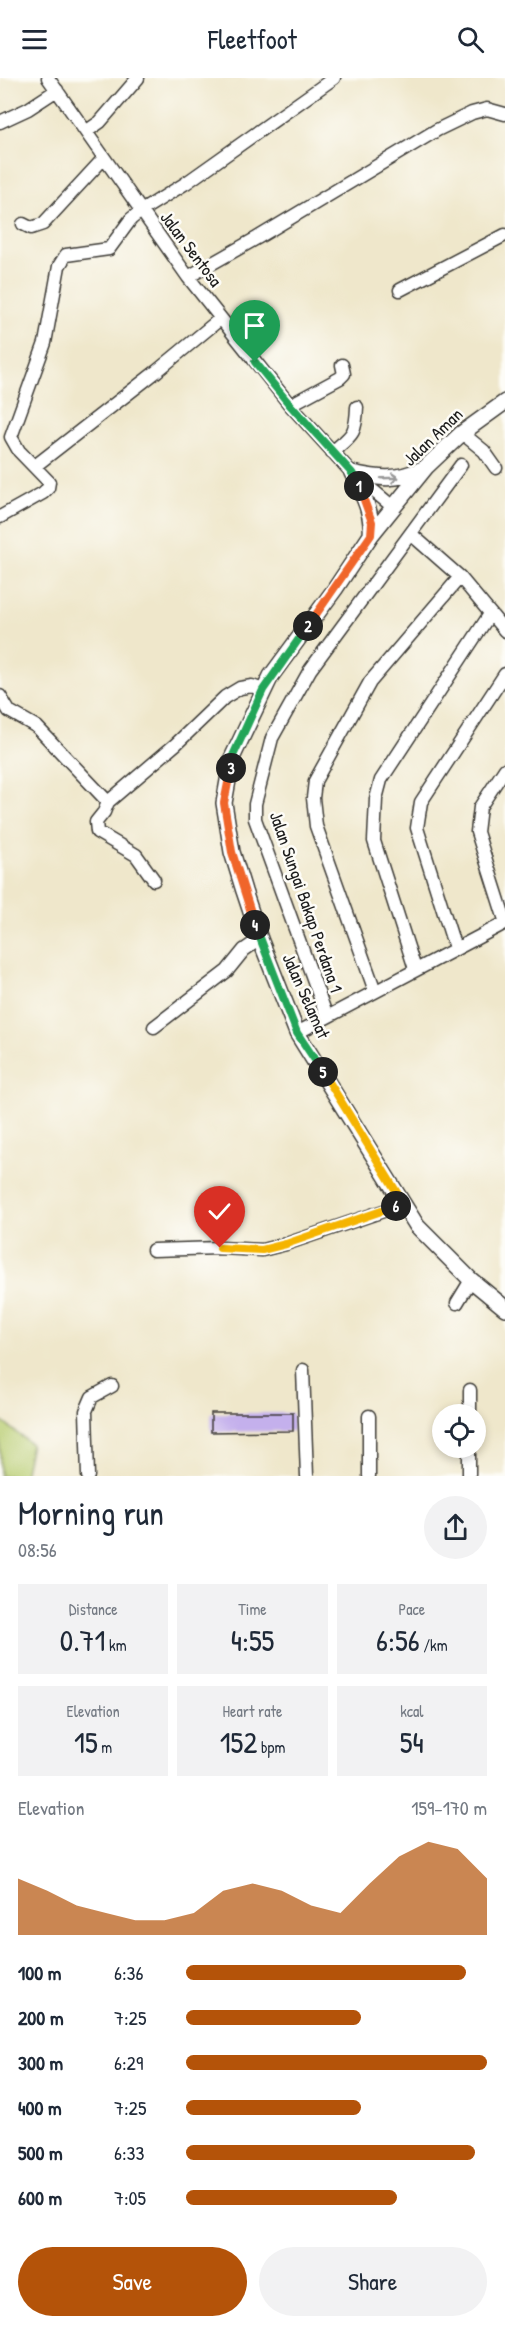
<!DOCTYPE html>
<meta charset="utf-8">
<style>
:root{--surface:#fff;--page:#f2f2f3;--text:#1f2937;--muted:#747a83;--accent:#b45309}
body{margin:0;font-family:"Patrick Hand",sans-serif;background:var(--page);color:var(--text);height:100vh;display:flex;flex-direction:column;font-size:22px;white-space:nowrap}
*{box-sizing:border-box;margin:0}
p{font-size:20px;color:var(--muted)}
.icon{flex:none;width:33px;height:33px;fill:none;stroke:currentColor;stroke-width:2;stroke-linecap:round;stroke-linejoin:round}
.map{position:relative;height:1398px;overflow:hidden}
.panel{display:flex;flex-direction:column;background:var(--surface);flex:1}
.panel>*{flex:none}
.controls{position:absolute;left:432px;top:1326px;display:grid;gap:12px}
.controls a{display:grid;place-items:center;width:54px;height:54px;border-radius:50%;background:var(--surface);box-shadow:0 3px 9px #0003;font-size:30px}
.pin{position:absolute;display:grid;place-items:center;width:51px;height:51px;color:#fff;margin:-62px -26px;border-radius:50% 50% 50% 0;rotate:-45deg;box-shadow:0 0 6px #0007}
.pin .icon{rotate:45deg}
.km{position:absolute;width:30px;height:30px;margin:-15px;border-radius:50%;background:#222;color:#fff;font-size:16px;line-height:30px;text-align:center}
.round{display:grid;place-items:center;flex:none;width:63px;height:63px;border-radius:32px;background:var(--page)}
.overview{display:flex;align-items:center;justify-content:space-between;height:102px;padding:0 18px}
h1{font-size:33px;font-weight:600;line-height:45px}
.figures{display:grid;grid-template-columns:repeat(3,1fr);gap:9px;height:102px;padding:6px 18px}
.figures div{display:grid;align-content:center;border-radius:0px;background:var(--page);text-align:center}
.figures b{font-size:30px;font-weight:600}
.figures small{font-size:16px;font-weight:400}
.figures p{font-size:16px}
.chart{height:168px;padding:12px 18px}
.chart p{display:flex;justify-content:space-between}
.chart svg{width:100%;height:108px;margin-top:6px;fill:var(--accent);opacity:.7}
.button{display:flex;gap:12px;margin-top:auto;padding:12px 18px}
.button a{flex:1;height:69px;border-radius:36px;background:var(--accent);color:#fff;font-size:24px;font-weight:600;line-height:69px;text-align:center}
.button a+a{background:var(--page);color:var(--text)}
ul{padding:0 18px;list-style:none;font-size:20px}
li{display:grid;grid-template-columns:96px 72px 1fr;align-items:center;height:45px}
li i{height:15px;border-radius:8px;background:var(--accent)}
header{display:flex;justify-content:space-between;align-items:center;height:78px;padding:0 18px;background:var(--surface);font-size:27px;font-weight:600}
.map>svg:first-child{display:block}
</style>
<header><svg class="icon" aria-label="menu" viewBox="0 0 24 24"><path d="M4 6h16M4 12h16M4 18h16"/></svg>Fleetfoot<svg class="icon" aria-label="search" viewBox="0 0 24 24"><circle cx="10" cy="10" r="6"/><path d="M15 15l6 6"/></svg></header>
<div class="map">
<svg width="505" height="1398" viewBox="0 0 505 1398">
<rect width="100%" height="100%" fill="#fdfcf7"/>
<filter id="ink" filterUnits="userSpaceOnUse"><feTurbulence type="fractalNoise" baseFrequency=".0167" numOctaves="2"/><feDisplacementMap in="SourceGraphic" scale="12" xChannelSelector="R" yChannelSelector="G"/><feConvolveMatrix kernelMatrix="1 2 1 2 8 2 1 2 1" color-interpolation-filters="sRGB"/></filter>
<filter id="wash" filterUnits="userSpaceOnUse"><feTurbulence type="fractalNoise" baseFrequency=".008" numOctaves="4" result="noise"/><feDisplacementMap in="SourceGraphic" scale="24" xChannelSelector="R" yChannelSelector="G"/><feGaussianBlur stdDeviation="1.35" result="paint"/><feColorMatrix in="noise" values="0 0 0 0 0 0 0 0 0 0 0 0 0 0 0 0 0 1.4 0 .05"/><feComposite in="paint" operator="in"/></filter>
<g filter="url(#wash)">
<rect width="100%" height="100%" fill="#efe7cb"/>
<path fill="#b7cc70" stroke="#6a7446" stroke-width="1.5" d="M0,1342L31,1366L24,1398H0Z"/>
<g id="blocks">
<path fill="#c4b0ec" d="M211,1335H293V1353L211,1354Z"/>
</g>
</g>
<g filter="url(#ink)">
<use href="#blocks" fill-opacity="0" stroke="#3c3a36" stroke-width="1.5"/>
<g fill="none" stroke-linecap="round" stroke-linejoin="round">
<defs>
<path id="minor" d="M48,0L188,199L290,327L352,395L393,429
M0,44L28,31L57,12
M87,53L100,44L138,0
M23,146L31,150L43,146L104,80
M188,199L257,160L437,52L472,35L487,31L505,36
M400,212L505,157
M290,327L340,300L344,296L342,287
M462,355L484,373L496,390
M332,374C352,357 356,357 357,329
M35,388L157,293L220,241
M0,439L43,415L48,410L49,404L19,373L11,359L45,265L59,188L66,177L109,171L131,141L141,133L186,105L334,0
M411,456L460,499L505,553
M0,618L9,633L37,649L108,724L176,666L225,619L240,610L252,608L263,612
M505,691L480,729L477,754L505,842
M108,724L104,734L96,744L97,754L136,777L154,802
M455,870L417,750L421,724L505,596
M415,891L374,763L376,721L381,702L490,536
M375,913L316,748L313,720L315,703L370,604L460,499
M327,939L255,741V726L272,660L310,592L461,387
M154,949L227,893L244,872L260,861
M297,955L505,845
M153,1172L220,1170L262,1172L286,1166L404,1126
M457,1225L471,1202
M303,1292L307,1398
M470,1336V1312
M369,1338V1398
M88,1398L86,1333L92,1319L112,1308
M469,1398V1370"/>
<path id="major" d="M505,324L462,355L426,389L371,457L335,511L271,598L232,680L224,725L232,774L244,813L260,861L297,955L417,1148L471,1202L505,1230
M352,395C381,401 395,403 423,391
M352,395C362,415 373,434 371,457"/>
</defs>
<use href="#minor" stroke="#3c3a36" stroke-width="15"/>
<use href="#major" stroke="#3c3a36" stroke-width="18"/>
<use href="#minor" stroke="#fff" stroke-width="12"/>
<use href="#major" stroke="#fff" stroke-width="15"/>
</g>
<defs><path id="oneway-shaft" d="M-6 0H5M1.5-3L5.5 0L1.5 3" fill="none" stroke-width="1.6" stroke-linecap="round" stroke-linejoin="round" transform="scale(1.5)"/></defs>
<use stroke="#999" href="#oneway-shaft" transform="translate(390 400) rotate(-2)"/>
</g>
<g fill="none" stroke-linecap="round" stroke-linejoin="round" filter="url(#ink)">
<defs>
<path id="split-1" d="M255,284L290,327L352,395L359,408"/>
<path id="split-2" d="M308,548L371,457L372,444L359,408"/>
<path id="split-3" d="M231,690L232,680L263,612L308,548"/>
<path id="split-4" d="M231,690L224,725L232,774L255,847"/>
<path id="split-5" d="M255,847L297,955L323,994"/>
<path id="split-6" d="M323,994L404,1126L396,1128"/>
<path id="split-7" d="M220,1170L262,1172L286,1166L396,1128"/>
</defs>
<use href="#split-1" stroke="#fff" stroke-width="12"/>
<use href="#split-2" stroke="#fff" stroke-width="12"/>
<use href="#split-3" stroke="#fff" stroke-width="12"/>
<use href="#split-4" stroke="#fff" stroke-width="12"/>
<use href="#split-5" stroke="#fff" stroke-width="12"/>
<use href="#split-6" stroke="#fff" stroke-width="12"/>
<use href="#split-7" stroke="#fff" stroke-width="12"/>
<use href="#split-1" stroke="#22a559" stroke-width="8"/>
<use href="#split-2" stroke="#f0652b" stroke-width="8"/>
<use href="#split-3" stroke="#22a559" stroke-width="8"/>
<use href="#split-4" stroke="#f0652b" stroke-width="8"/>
<use href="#split-5" stroke="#22a559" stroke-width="8"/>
<use href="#split-6" stroke="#f5b400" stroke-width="8"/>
<use href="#split-7" stroke="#f5b400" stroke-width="8"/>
</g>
<g text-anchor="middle" stroke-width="5" stroke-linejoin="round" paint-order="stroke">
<g font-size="18" fill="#1c1c1c" stroke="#fdfcf7">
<text transform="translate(191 171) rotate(53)" y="6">Jalan Sentosa</text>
<text transform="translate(433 359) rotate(-44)" y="6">Jalan Aman</text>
<text transform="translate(306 824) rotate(71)" y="6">Jalan Sungai Bakap Perdana 1</text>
<text transform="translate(306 918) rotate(66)" y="6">Jalan Selamat</text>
</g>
</g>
</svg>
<div class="controls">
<a><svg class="icon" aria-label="locate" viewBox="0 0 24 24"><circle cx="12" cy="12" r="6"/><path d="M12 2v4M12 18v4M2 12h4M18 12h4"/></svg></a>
</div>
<div class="pin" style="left:255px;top:284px;background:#1e9e55"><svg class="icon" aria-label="arrive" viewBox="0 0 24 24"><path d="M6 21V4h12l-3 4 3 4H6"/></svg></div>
<div class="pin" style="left:220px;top:1170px;background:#d93025"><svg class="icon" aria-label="check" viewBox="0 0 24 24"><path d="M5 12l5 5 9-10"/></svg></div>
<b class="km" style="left:359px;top:408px">1</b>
<b class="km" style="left:308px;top:548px">2</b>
<b class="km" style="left:231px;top:690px">3</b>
<b class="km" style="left:255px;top:847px">4</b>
<b class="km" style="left:323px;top:994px">5</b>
<b class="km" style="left:396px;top:1128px">6</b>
</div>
<section class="panel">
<div class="overview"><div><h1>Morning run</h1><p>08:56</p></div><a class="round"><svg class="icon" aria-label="share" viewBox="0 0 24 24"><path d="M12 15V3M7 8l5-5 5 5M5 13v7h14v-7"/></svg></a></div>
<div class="figures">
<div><p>Distance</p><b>0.71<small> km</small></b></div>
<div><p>Time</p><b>4:55</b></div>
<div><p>Pace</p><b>6:56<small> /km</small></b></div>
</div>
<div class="figures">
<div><p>Elevation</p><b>15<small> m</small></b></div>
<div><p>Heart rate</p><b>152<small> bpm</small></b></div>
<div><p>kcal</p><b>54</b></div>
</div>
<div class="chart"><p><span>Elevation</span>159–170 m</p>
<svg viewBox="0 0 160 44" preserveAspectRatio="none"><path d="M0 44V21L10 26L20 32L30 35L40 38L50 38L60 35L70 26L80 23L90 26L100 32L110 35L120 23L130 12L140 6L150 9L160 21V44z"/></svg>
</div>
<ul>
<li><b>100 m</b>6:36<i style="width:93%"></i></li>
<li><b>200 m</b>7:25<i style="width:58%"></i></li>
<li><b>300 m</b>6:29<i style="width:100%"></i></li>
<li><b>400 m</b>7:25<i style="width:58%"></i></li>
<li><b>500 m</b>6:33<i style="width:96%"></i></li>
<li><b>600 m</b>7:05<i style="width:70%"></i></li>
</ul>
<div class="button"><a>Save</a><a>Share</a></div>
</section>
